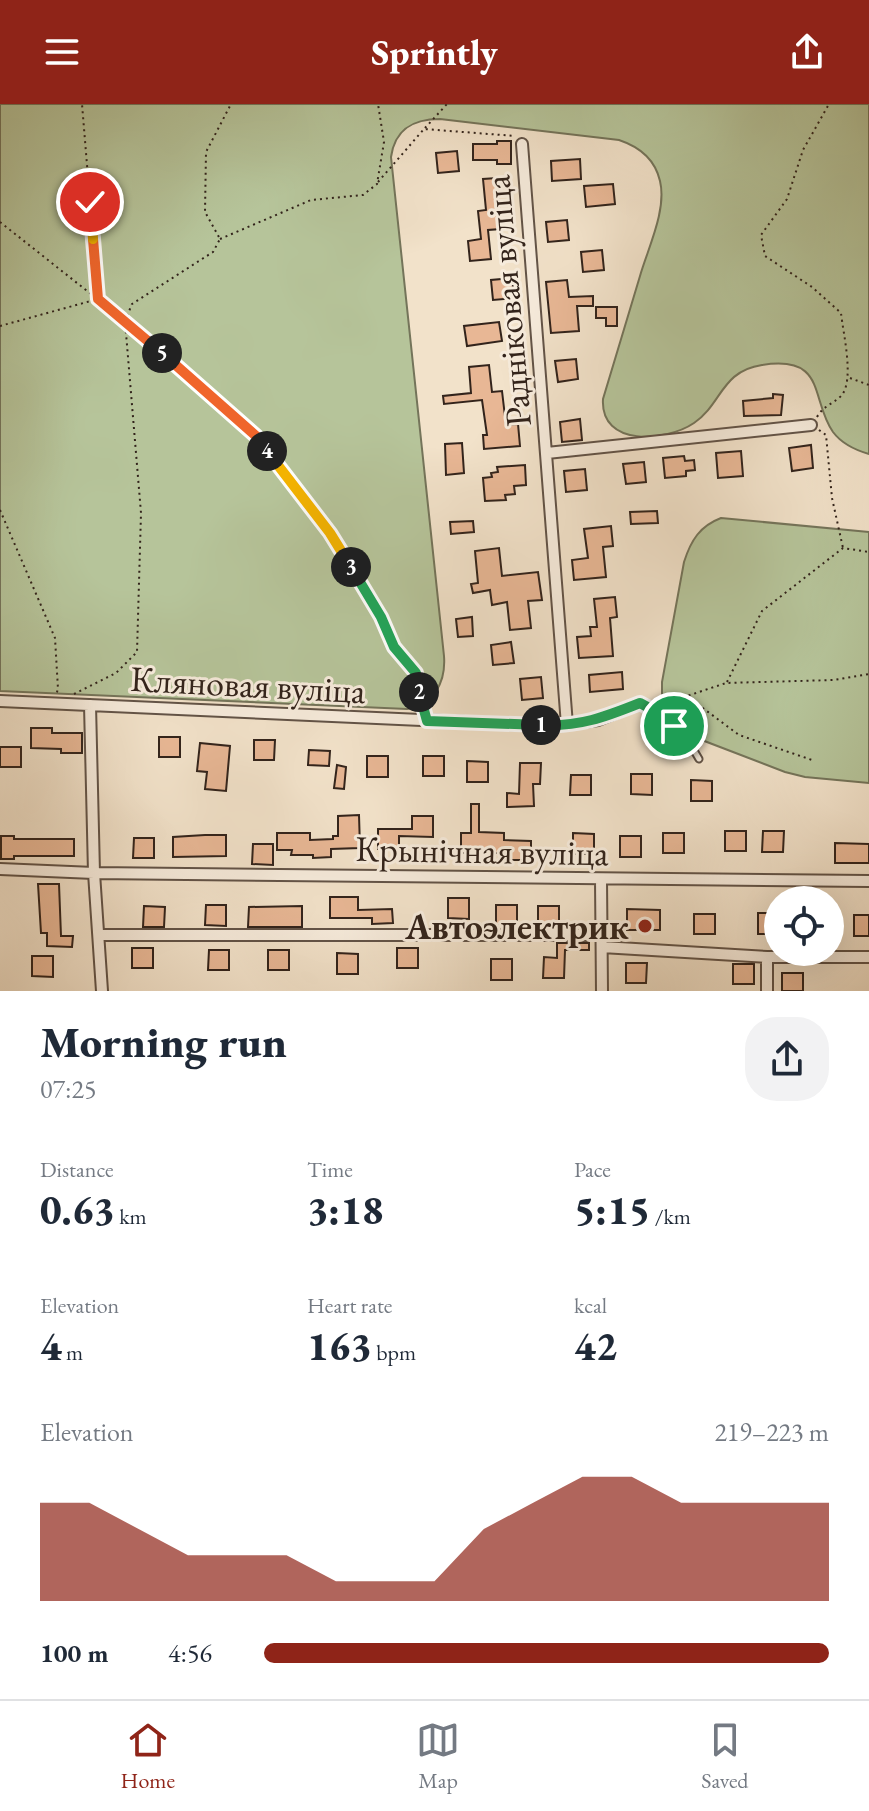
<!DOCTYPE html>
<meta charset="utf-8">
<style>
:root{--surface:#fff;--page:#f2f2f3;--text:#1f2937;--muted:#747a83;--line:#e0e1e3;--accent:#8f2418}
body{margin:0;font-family:"EB Garamond",serif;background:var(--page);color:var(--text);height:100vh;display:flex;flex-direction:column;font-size:30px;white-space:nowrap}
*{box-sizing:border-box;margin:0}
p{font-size:26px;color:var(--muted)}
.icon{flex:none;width:44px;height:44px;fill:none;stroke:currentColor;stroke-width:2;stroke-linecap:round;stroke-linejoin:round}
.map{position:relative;height:887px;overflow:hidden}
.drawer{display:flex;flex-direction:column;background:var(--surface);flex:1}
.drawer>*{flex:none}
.controls{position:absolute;left:764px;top:782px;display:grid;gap:16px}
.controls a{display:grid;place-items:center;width:80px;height:80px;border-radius:50%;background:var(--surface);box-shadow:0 8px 32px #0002;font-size:40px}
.pin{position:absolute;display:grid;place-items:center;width:68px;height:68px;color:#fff;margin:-34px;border:4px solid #fff;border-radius:50%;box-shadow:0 2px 8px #0007}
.km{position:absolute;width:40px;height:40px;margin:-20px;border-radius:50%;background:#222;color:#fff;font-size:22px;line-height:40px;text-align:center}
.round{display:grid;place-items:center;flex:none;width:84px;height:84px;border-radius:32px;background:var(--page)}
.summary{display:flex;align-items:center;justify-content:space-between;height:136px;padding:0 40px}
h1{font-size:44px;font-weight:800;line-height:60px}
.metrics{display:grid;grid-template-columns:repeat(3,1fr);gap:12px;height:136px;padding:8px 40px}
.metrics div{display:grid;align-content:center}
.metrics b{font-size:40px;font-weight:800}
.metrics small{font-size:22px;font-weight:400}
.metrics p{font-size:22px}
.chart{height:224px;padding:16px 40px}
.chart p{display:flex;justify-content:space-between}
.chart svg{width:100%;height:144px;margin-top:8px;fill:var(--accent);opacity:.7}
ul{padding:0 40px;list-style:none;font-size:26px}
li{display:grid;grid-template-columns:128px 96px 1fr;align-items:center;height:60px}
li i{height:20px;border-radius:10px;background:var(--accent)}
header{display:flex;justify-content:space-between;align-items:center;height:104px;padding:0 40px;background:var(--accent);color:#fff;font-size:36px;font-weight:800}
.menu{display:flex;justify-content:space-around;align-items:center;height:112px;border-top:2px solid var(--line);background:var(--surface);font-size:22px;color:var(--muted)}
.menu a{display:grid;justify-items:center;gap:4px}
.menu .current{color:var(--accent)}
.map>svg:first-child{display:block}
</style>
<header><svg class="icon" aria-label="menu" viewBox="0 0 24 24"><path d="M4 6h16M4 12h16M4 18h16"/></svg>Sprintly<svg class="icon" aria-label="share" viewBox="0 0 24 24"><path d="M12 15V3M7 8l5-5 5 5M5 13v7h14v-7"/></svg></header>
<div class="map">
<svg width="869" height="887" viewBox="0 0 869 887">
<rect width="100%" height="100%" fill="#f2e2ca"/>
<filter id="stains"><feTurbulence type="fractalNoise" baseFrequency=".0025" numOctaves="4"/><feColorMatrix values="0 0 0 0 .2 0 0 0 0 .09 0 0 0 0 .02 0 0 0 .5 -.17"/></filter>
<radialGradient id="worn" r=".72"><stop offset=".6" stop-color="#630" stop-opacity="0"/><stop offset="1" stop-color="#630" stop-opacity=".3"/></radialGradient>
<path fill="#b6c49a" stroke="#74745a" stroke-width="2" d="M0,0H869V350C855,346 842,340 833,328C810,295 827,251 762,261C721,267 722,300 694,319C666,338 600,343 603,295C615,254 628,213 640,172C648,144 667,106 660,77C655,55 640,43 619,36L440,15C413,15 395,25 391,53L444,552C446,578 434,601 407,605L0,587Z
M721,414L869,428V679L805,673L785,668L694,633L672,615L662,591V578L684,458C691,436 700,422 721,414Z"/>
<path fill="#e8b795" stroke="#32231b" stroke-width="2" d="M497,37H511V60H497V56H473V40H497Z
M457,47L459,67L438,69L436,49Z
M580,55L581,75L552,77L551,57Z
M497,74L501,125L488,126L491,155L470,157L468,137L481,135L478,107L486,106L483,75Z
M613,80L615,100L586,103L584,82Z
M567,116L569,136L548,138L546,118Z
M602,146L604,166L583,168L581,148Z
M512,174L514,194L493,196L491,176Z
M567,176L569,193L593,192V202H577L579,227L551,229L546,178Z
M596,203H617V222H606V214H596Z
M499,218L502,237L467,242L464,222Z
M576,255L578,275L558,278L555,257Z
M489,261L492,288L502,287L506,321L518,320L520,342L484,345L483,331H487L482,296L444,300L443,292L471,289L469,263Z
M773,290L783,291L781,311L744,312L743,297L773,294Z
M580,315L582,336L562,338L560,318Z
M462,339L464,369L446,371L445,340Z
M811,341L813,364L792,367L789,344Z
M741,347L743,372L718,374L716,349Z
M684,352L685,357L694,356L695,366L686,367V372L665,374L663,354Z
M644,358L646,378L626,380L623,360Z
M525,361L526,381L514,382L515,390L505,391L506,396L485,397L483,374L492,373L491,369L498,368L497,363Z
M585,365L587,386L566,388L564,367Z
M657,407L658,419L631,420L630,408Z
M473,417L474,428L451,430L450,418Z
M611,422L613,442L603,443L606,473L574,476L572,456L588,454L584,425Z
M499,444L502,472L538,468L542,496L528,497L531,524L510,526L507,498L492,501L490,486L473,489L471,480L478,479L475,447Z
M615,493L617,513L610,514L613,552L579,554L577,533L591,532L590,523H597L594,495Z
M472,513L473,532L458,533L456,515Z
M511,538L514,559L493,561L491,541Z
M622,568L623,585L590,588L589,571Z
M541,573L543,594L522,596L520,575Z
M31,624H52V629H82V649H61V645L31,644Z
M159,633H180V653H159Z
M254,636H275L274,656H254Z
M200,639L230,642L226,687L205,685L207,668L197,667Z
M0,643H21V663H0Z
M309,646L330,647L329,662L308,661Z
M367,652H388V673H367Z
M423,652H444V672H423Z
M467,657L488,658V678H467Z
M520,659H541L540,680H533L534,702L507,703V689L519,690Z
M337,661L346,663L344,685L334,684Z
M631,670H652V691L631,690Z
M571,671H591V691H570Z
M691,676L712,677V697H691Z
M471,700H479V728L504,729V736L531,737V756H509V749H461V729H471Z
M359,711L360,744L331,745V753L313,754V751H291L292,746H277V729H310V736L333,735V732H338V712Z
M412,712H433V733L399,732V745H378V725H412Z
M725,727H746V747H725Z
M763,727H784L783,748H762Z
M573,729L594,730V750H573Z
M663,729H684V749H663Z
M205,731H226V752L173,753V733Z
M1,732H14V735H74V752H14V755H1Z
M620,732H641V753H620Z
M134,734H154V754H133Z
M835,739L869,740V759H835Z
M253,740H273V761L252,760Z
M38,780H59L61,832H73L72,843L47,842V829H41Z
M330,793H358V806L392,805L393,819L372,820V814H330Z
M448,794H469V815L448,814Z
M206,801H226V822L205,821Z
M496,801H517V821H496Z
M144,802L165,803L164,823H143Z
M302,802V823H248L249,803Z
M538,802H559V822H538Z
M627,805L660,806V826H627Z
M758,809H778V830H758Z
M694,810H715V830H694Z
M854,811H869V832H854Z
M557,839H589V846H565L564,874H543L544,853L557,854Z
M132,844H153V864H132Z
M397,844H418V864H397Z
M209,846H229V866H208Z
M268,846H289V866H268Z
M337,849L358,850V870H337Z
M32,852H53V873L32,872Z
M491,855H512V876H491Z
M626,859H647L646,879H626Z
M733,860H754V880H733Z
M782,869H803V887H782Z"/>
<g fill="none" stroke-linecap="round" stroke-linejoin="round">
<defs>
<path id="lane" d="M641,600C666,610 686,631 699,655"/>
<path id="street" d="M522,40L567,621
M547,349L811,321
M0,597L555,622L598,616L640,599
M90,601L94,769L102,887
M0,765L94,769L869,777
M601,776L602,887
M99,831H602
M602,843L767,853H869
M767,853V887"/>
</defs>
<use href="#lane" stroke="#625347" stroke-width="9"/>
<use href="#street" stroke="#625347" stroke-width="14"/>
<path stroke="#32231b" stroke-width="2" stroke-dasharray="2 4" stroke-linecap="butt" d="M425,24L447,0
M378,78L424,25L515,32
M0,118L125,217L256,332L330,429L381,513L394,543L416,569L424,606
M220,135L311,96L363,91L377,80L384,38L378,0
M0,222L98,195L82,0
M850,274L869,281
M817,313C823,302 833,300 841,292C855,277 843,229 841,209L812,183L765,152L761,131L787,95L803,46L829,0
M819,326L826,331L832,394L843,444
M0,406L55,534L58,585L56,591
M727,578L762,507L843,444L869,448
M74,590L116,569L137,548L141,409L125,217L132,200L213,148L220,135L205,108L206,48L231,0
M688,593L739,631L812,656
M653,597L687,592L726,579L834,576L869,570"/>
<use href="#lane" stroke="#f7ecdd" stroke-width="5"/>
<use href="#street" stroke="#f7ecdd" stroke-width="10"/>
</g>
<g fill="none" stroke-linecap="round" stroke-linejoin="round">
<defs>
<path id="split-1" d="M541,621C579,623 605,613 640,599L664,612L674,622"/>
<path id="split-2" d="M419,588L427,617L541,621"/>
<path id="split-3" d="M351,463L381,513L394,543L416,569L419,588"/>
<path id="split-4" d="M267,347L330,429L351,463"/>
<path id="split-5" d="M162,249L256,332L267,347"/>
<path id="split-6" d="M93,135L98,195L162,249"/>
<path id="split-7" d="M90,98L93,135"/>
</defs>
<use href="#split-1" stroke="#fff" stroke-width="16"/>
<use href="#split-2" stroke="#fff" stroke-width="16"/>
<use href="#split-3" stroke="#fff" stroke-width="16"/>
<use href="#split-4" stroke="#fff" stroke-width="16"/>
<use href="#split-5" stroke="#fff" stroke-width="16"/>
<use href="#split-6" stroke="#fff" stroke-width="16"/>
<use href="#split-7" stroke="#fff" stroke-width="16"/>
<use href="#split-1" stroke="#22a559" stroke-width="10"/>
<use href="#split-2" stroke="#22a559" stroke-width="10"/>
<use href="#split-3" stroke="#22a559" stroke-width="10"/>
<use href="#split-4" stroke="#f5b400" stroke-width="10"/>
<use href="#split-5" stroke="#f0652b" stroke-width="10"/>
<use href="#split-6" stroke="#f0652b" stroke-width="10"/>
<use href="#split-7" stroke="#f5b400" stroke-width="10"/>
</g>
<circle fill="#8f2418" stroke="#f7ecdd" stroke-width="3" cx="645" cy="822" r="8"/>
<g text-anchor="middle" stroke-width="6" stroke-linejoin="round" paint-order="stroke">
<g font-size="36" fill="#32231b" stroke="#f7ecdd">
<text transform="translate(507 197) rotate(-95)" y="13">Радніковая вуліца</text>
<text transform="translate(248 580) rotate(3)" y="13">Кляновая вуліца</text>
<text transform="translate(482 746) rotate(1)" y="13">Крынічная вуліца</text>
</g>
<g font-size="36" font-weight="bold" fill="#32231b" stroke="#f7ecdd" text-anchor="end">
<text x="629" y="835">Автоэлектрик</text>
</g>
</g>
<rect width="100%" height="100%" filter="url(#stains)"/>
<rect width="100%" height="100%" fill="url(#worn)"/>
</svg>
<div class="controls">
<a><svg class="icon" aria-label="locate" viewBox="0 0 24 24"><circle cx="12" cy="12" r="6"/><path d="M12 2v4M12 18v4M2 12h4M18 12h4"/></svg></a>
</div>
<div class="pin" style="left:674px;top:622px;background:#1e9e55"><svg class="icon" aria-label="arrive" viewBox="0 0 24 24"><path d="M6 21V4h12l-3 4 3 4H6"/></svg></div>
<div class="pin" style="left:90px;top:98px;background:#d93025"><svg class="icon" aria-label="check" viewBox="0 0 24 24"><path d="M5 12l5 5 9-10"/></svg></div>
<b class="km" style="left:541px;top:621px">1</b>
<b class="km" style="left:419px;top:588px">2</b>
<b class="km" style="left:351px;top:463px">3</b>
<b class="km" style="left:267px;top:347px">4</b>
<b class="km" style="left:162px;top:249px">5</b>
</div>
<section class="drawer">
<div class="summary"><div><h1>Morning run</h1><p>07:25</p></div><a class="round"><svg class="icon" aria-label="share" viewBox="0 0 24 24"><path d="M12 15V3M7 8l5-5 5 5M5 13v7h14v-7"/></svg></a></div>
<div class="metrics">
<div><p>Distance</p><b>0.63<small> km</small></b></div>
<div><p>Time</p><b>3:18</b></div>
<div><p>Pace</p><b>5:15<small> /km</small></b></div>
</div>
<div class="metrics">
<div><p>Elevation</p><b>4<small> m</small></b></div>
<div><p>Heart rate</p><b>163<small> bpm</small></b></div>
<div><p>kcal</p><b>42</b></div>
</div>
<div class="chart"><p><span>Elevation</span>219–223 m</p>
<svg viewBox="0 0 160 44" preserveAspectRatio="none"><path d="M0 44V14L10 14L20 22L30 30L40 30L50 30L60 38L70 38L80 38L90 22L100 14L110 6L120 6L130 14L140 14L150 14L160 14V44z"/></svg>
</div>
<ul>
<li><b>100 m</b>4:56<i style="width:100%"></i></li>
</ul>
</section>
<nav class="menu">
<a class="current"><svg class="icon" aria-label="home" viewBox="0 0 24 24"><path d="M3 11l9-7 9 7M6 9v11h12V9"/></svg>Home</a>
<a><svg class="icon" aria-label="map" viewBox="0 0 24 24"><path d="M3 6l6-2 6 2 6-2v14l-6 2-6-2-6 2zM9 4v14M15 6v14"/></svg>Map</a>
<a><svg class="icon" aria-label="saved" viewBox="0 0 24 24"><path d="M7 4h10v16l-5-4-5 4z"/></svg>Saved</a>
</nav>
